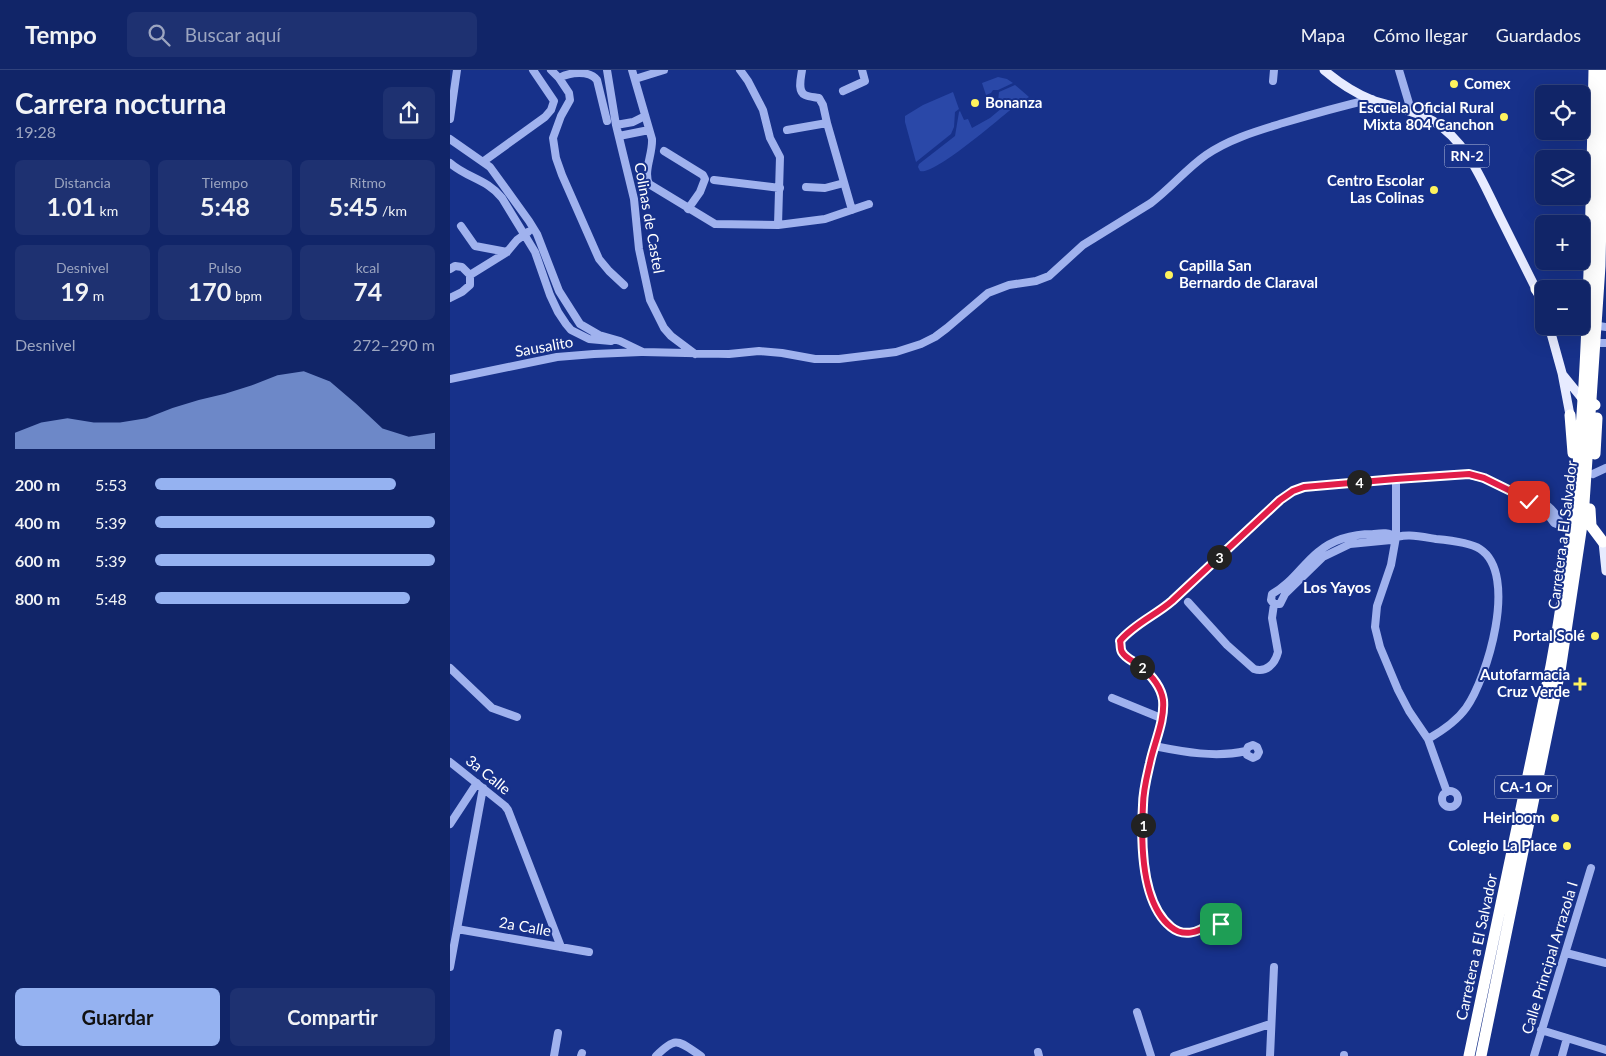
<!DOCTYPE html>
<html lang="es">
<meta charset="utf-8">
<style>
:root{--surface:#112568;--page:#1e3171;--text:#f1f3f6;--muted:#9ca5c0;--line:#30427c;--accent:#95b2f1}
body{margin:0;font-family:Lato,sans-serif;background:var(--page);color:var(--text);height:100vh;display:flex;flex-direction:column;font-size:19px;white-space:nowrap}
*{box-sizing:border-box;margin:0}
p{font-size:16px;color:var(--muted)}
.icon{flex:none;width:28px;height:28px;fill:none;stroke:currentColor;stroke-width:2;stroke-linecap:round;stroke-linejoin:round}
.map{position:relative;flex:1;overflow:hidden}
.details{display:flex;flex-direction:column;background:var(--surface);width:450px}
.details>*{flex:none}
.controls{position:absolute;left:1085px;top:15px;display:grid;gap:10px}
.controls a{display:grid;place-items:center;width:55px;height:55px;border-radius:8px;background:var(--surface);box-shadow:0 5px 20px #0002,0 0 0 1px var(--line);font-size:25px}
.pin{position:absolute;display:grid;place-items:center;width:42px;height:42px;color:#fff;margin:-21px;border-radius:10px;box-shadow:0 2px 8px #0006}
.km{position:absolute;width:25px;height:25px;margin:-12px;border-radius:50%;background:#222;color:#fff;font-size:14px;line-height:25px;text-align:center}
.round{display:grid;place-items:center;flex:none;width:52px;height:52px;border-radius:8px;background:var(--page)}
.summary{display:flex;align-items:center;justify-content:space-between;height:85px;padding:0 15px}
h1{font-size:28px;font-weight:700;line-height:38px}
.stats{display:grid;grid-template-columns:repeat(3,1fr);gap:8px;height:85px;padding:5px 15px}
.stats div{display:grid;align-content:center;border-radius:8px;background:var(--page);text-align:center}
.stats b{font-size:25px;font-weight:700}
.stats small{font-size:14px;font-weight:400}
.stats p{font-size:14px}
.chart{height:140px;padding:10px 15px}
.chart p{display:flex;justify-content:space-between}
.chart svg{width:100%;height:90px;margin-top:5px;fill:var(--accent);opacity:.7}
.primary-button{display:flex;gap:10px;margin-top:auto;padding:10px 15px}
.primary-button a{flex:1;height:58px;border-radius:8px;background:var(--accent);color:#111;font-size:20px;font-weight:700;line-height:58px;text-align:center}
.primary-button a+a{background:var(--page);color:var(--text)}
ul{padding:0 15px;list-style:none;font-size:16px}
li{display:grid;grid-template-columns:80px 60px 1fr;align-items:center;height:38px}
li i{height:12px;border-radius:6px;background:var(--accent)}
header{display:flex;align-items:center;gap:30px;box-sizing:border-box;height:70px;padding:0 25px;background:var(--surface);border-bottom:1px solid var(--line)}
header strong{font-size:24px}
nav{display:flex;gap:28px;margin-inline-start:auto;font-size:18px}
.search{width:350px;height:45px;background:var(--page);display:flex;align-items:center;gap:12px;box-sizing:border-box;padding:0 18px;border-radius:8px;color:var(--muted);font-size:19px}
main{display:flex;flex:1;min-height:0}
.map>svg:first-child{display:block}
</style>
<header>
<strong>Tempo</strong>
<div class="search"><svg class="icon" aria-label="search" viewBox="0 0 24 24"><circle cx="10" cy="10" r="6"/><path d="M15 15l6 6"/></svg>Buscar aquí</div>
<nav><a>Mapa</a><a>Cómo llegar</a><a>Guardados</a></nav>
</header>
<main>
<section class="details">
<div class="summary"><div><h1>Carrera nocturna</h1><p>19:28</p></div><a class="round"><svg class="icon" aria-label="share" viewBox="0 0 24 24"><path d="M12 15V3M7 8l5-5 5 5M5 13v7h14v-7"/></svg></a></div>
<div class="stats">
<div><p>Distancia</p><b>1.01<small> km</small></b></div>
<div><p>Tiempo</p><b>5:48</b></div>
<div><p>Ritmo</p><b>5:45<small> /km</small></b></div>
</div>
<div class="stats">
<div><p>Desnivel</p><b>19<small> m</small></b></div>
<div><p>Pulso</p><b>170<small> bpm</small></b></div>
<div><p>kcal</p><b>74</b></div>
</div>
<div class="chart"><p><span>Desnivel</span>272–290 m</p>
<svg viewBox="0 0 160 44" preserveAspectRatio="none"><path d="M0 44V36L10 31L20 29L30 31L40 31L50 29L60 24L70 20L80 17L90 13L100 8L110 6L120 11L130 22L140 34L150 38L160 36V44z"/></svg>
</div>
<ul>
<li><b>200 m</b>5:53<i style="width:86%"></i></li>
<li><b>400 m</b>5:39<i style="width:100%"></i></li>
<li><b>600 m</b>5:39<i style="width:100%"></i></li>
<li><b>800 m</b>5:48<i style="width:91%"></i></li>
</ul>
<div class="primary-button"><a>Guardar</a><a>Compartir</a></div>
</section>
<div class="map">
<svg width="1156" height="986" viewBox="0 0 1156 986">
<rect width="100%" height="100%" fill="#17318a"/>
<path fill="#2a48a8" d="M548,7L557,9L563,13L548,20H543L541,23L536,25L532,13Z
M565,15L579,27L568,34L561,30L556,31L546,40L545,37L548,31L549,22Z
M503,22L509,39L505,42L504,57L501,64L466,92L455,52V46L473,35Z
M558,33L564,37C550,48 484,106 470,101L468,97L469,94L505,66L509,42L510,41L514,50L518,49L522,58L540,48Z"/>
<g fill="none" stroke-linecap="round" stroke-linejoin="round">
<path stroke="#a0b2ee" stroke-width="8" d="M101,0L109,8L119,23L120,30L111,46L103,68L106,88L112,105L149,189L159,201L174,215
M157,0L166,55L184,129L189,179L200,230L214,258L221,266L245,284
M182,0L202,69C203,84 193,101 199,114L265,154L328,155L330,87L320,68L313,40L298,11L290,0
M352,0C351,8 347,21 355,25C359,27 364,27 369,28L373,35L377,53L402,140
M949,0L961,40
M109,8C120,2 139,0 147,10L157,51
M185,9L214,0
M823,11L824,0
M393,21L415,11L412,0
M0,49L7,0
M166,55L183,52L195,46
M337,60L377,53
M169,66L199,60
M0,69L40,97L79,151L87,164L109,221L130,254L149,265L170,271L193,282L279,284L309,281L332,283L365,289H389L446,282L471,274L485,267L497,258L538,223L559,215L586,211L599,206L633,175L701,133C721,118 736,99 756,85C779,69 807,61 833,53C863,44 892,36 922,29
M214,81L253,105L255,109L250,122L238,139
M34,91L95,47L101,40L104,31L83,0
M0,93C17,108 37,109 52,128L85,182L100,225L108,242L116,254L121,260L139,269L161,271
M264,110L330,118
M356,117L375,118L394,113
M328,155L375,149L419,134
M11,156L25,176L57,182
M0,199L5,196L12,197L20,205V215L12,222L0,228
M20,205L57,182L67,170L78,162
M1149,256L1156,257
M1149,273H1156
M0,309L107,287L144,284L191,282
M1143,404L1156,398
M946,409V467L941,495L927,536L925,557L930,577L948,620L959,641L978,669L997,722
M1075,428L1078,426C1095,433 1104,437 1111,455
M946,467C939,462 932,463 923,464C903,464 885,468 868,482C852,495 841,514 822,524L821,530L824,534H830L835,524L873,487L900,474L941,470C952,462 973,467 986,469C997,470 1021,473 1030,479C1069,504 1037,609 1016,638C1006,652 992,661 978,669
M738,532L777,575L804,599C816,603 825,594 828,582L822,548L824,534
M0,598L42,638L67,647
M662,628L711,648
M704,676C734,682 766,688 796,681L798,677L803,675L807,677L809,682L807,686L803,688L797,685L796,681
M0,692L55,736L58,740L111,877
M992 729a8 8 0 1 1 16 0a8 8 0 1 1-16 0Z
M0,754L27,713
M758 852a7 7 0 1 1 14 0a7 7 0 1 1-14 0Z
M759,854C748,863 733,867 721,857C691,833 691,770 693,735C693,721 697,706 700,693C704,673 715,651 713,630C711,616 700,604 690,596C684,591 676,589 672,582C670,579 671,574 671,571C684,554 706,545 722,531L830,430L843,421L854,417L1011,404C1034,405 1054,418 1075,428L1080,433L1093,438L1104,453L1117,458
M7,859L139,882
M1116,883L1156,893
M0,897L33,718
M687,942L701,986
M1091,960L1156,980
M588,982L589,986
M894,985V986
M104,986L108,963
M131,986L132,983
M206,986C227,965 228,971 251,986
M724,986L820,954
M820,986L824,897
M1084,986L1141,798
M1112,986L1117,968"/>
<path stroke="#e7ebff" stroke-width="9" d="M874,0C888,12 905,23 922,30C943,37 964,40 983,51C1018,72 1033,113 1050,147C1062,171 1074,195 1086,219L1094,239
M1099,256L1112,303L1120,345
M1113,305L1130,326
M1153,472L1156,501"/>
<path stroke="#fff" stroke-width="11" d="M1086,219L1094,229
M1120,345L1123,383
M1145,384L1147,348
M1140,439L1141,456L1153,472
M1019,986L1101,596C1138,400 1140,199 1144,0
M1031,986L1110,601L1133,448L1150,196L1154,0"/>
<path stroke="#fff" stroke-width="11" d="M1132,327L1145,335
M1129,369L1141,372"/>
</g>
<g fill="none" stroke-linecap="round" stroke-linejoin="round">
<defs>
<path id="route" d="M771,854L765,858L759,854C748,863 733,867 721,857C691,833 691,770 693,735C693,721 697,706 700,693C704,673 715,651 713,630C711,616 700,604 690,596C684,591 676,589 672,582C670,579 671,574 670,571C684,554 706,545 722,531L830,430L843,421L854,417L946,409L1019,404L1034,408L1075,428L1079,432"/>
</defs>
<use href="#route" stroke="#fff" stroke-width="10"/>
<use href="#route" stroke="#e11d48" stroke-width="6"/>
</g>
<g fill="#fff35d" stroke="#17318a" stroke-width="2">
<circle cx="1004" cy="14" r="5"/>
<circle cx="525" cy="33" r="5"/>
<circle cx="1054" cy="47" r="5"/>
<circle cx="984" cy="120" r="5"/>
<circle cx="719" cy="205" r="5"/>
<circle cx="1145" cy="566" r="5"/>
<path d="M1127.5 606.5h5v5h5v5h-5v5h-5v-5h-5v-5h5z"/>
<circle cx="1105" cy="748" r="5"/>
<circle cx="1117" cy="776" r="5"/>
</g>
<g text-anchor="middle" stroke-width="4" stroke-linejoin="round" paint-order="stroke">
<g fill="#17318a" stroke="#b9c1dc" stroke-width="1">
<rect x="994.5" y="74.5" width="45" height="23" rx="4"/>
<rect x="1045" y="705.5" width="62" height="23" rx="4"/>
</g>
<g font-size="14" font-weight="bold" fill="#fff">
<text x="1017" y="91">RN-2</text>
<text x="1076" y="722">CA-1 Or</text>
</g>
<g font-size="15" font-weight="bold" fill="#fff" stroke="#17318a" text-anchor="end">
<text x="1014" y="19" text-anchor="start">Comex</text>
<text x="535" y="38" text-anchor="start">Bonanza</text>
<text x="1044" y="43">Escuela Oficial Rural<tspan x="1044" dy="17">Mixta 804 Canchon</tspan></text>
<text x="974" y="116">Centro Escolar<tspan x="974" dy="17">Las Colinas</tspan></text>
<text x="729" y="201" text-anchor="start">Capilla San<tspan x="729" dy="17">Bernardo de Claraval</tspan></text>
<text x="1135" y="571">Portal Solé</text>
<text x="1120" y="610">Autofarmacia<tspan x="1120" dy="17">Cruz Verde</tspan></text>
<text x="1095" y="753">Heirloom</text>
<text x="1107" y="781">Colegio La Place</text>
</g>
<g font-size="15" fill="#fff" stroke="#17318a">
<text transform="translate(199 148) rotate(80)" y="5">Colinas de Castel</text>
<text transform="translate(94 277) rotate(-10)" y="5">Sausalito</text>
<text transform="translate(1113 465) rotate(-83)" y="5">Carretera a El Salvador</text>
<text transform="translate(38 705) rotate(39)" y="5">3a Calle</text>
<text transform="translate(75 857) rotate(10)" y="5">2a Calle</text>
<text transform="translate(1027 877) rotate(-78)" y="5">Carretera a El Salvador</text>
<text transform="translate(1100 888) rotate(-73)" y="5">Calle Principal Arrazola I</text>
</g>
<g font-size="16" font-weight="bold" fill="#fff" stroke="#17318a">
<text x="887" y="523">Los Yayos</text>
</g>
</g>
</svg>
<div class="controls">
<a><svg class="icon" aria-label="locate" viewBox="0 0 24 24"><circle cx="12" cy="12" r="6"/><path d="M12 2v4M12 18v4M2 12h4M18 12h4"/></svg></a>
<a><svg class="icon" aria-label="layers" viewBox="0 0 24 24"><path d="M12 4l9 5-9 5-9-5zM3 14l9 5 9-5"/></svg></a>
<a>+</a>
<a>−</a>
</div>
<div class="pin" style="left:771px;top:854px;background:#1e9e55"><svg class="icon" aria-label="arrive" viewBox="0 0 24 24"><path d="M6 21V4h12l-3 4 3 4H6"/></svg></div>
<div class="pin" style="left:1079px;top:432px;background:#d93025"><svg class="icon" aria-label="check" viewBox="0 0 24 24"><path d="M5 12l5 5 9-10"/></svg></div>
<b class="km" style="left:693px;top:755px">1</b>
<b class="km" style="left:692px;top:597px">2</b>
<b class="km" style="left:769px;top:487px">3</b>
<b class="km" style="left:909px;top:412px">4</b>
</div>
</main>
